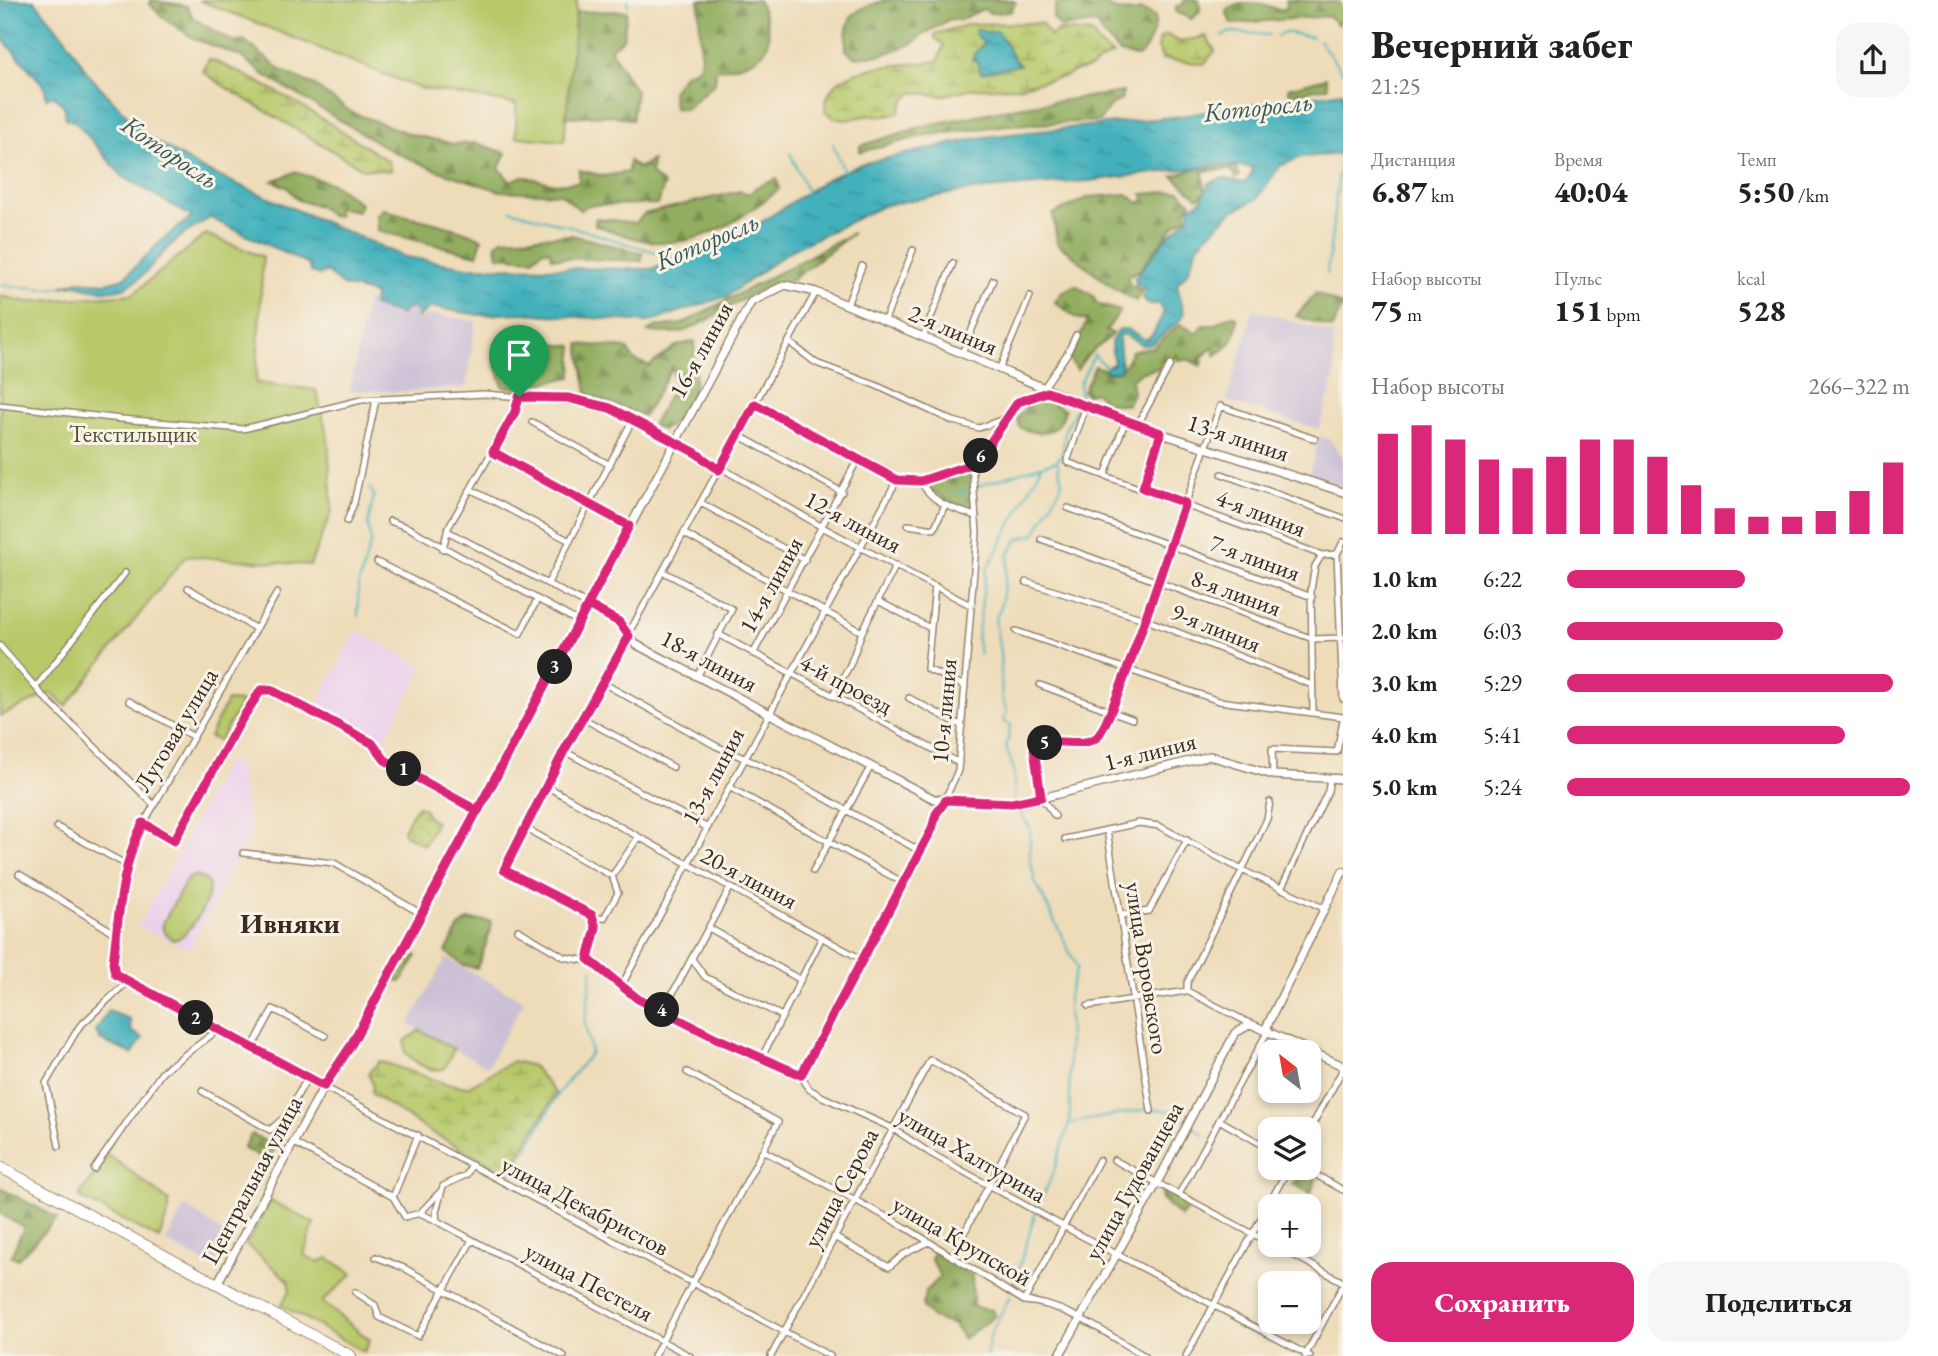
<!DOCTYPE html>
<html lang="ru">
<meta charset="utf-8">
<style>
:root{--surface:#fff;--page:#f6f6f6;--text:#222;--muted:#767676;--accent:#db2777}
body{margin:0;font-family:"EB Garamond",serif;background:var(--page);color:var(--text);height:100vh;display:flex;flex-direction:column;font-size:26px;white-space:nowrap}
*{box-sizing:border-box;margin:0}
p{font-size:23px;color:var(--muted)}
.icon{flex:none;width:38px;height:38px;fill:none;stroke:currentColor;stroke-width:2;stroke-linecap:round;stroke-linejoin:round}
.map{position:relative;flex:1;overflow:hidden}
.sheet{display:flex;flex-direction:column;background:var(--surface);width:595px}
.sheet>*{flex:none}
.needle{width:46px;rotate:329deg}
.buttons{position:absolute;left:1258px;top:1040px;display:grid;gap:14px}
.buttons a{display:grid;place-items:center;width:63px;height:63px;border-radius:14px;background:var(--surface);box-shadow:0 4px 10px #0003;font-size:35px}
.pin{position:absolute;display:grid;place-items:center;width:60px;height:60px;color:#fff;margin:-72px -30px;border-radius:50% 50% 50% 0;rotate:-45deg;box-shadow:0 0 7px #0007}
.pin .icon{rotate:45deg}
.km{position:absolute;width:35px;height:35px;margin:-18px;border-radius:50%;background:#222;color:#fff;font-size:19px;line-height:35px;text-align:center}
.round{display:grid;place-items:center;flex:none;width:74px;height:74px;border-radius:21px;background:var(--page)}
.head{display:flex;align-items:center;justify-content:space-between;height:119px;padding:0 28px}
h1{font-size:38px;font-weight:800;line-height:52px}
.metrics{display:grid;grid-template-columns:repeat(3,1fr);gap:10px;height:119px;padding:7px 28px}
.metrics div{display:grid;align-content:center}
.metrics b{font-size:30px;font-weight:800}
.metrics small{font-size:19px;font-weight:400}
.metrics p{font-size:19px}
.chart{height:196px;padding:14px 28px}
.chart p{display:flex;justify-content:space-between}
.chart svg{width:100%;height:126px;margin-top:7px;stroke:var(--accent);stroke-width:6}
.cta{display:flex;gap:14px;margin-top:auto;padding:14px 28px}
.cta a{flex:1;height:80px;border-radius:21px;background:var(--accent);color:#fff;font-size:28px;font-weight:800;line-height:80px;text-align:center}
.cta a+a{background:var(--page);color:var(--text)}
ul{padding:0 28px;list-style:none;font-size:23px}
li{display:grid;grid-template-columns:112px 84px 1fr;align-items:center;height:52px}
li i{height:18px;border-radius:9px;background:var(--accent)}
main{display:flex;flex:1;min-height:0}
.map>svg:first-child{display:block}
</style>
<main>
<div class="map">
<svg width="1343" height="1356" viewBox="0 0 1343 1356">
<defs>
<pattern id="forest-firs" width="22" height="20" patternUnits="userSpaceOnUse" patternTransform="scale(1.75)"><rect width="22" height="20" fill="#92ad5f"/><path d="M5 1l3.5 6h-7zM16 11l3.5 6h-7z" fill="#788d4e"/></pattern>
<pattern id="wetland-marsh" width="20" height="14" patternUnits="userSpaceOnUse" patternTransform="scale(1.75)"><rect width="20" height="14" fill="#b8c96b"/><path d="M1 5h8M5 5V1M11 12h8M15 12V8" fill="none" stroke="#97a357"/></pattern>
<pattern id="park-dots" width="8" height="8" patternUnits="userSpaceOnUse" patternTransform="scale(1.75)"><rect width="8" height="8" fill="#b8c96b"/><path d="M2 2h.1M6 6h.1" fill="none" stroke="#97a357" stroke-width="1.8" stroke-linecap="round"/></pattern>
<pattern id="water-ripples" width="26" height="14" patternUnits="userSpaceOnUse" patternTransform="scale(1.75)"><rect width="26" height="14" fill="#42b1bc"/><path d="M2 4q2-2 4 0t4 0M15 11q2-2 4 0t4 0" fill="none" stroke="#389098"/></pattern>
</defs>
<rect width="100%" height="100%" fill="#f7f3e8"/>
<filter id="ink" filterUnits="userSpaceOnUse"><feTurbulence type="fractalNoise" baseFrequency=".0143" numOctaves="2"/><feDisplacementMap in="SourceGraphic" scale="14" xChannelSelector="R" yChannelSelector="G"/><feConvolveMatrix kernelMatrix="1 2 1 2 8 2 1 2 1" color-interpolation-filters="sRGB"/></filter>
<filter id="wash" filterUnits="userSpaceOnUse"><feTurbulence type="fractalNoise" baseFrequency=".00686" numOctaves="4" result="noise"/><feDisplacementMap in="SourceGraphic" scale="28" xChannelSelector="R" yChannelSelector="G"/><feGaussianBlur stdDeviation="1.57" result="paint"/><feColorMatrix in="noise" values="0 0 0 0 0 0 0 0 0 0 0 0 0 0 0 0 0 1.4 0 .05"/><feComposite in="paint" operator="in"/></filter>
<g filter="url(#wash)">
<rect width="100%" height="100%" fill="#eedcb9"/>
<path fill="#ecd1ea" d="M357,630L424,667L381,745L314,709Z
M227,760L238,765L251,832L190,949L138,927Z"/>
<path fill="#cbbfd5" d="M367,300L392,306L402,316L405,309L414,308L417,319L432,315L476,321L466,387L403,392L350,390Z
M1254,309L1332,334L1335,375L1319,429L1226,401Z
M1319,436L1330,440L1343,458V488L1309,475Z
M446,958L524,1001L487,1067L409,1024Z
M185,1206L229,1237L213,1267L166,1242Z"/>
<path fill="#b8c96b" stroke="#7a7a44" stroke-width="2" d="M199,0H577L564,141L516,137V104L419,88Z
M206,234L263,257L256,383L316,390L328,438L332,511L310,565L186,556L66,706L51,693L0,716V296L27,302L133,294Z
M227,701L242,702L219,741L209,737Z
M196,875L208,882C214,897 189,938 173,940L164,932L162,925L187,879Z
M420,1030L454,1049L444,1069C428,1073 415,1062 405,1052V1041Z
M109,1155L169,1201V1210L159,1239L81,1198L80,1194Z
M271,1201L314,1223L304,1255L318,1262L328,1258L353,1274L322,1302L370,1340L364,1352L281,1305L290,1291L288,1280L246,1244Z"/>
<path fill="url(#forest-firs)" stroke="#666c3e" stroke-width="2" d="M152,0L187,6L193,18L234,42L244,40L282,71L312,84L351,112L410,134L454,144L476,143L506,153L499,168L510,181L523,176L555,184L579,182V170L604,176L628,172L629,161L638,168L652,160L651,174L664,185L658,204L589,205L580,210L561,194L500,191L436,170L392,151L264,75L240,56L195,39L162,17L149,3Z
M699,0H758C781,50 766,62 716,70L715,83L685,109L674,108L672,91L685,73L697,69L701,63Z
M885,0H1010L1016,2L1011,12L990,13L983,9L960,20L950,19L921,36L912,44L881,55L854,57L846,50C845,11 853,12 885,0Z
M1184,0H1199L1200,11L1192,19L1176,12V6L1183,5Z
M1286,0L1339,2L1343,17L1337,25L1329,16L1231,24L1226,10C1243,0 1260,1 1278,10L1287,8Z
M1062,2L1092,8L1105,4C1114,12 1130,13 1142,10L1155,16C1157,28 1147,50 1138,57L1120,53L1101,33L1097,23L1061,27L1053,18L1056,5Z
M627,11L623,39L610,49L636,91L632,120L611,115L566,117L576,12Z
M1326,78L1328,87L1290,94L1288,88Z
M1123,92L1121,100L1112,104L1099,121L1008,125L923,136L860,152V146L923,126L1017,107Z
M1236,167L1240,176L1236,178L1232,170L1203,171L1205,192L1198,198L1173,176L1195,169Z
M295,172L333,184L360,203L358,211L337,208L338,216H331L319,206L298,200L287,187L272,181Z
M777,179L779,189C741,220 695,252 642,240C626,237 611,230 595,225L596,218L636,223L644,214L740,191L750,194L756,187Z
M1180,191L1191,203L1185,210L1187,217L1173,226L1139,271L1127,276L1130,285L1142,290L1136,301L1111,286L1057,243L1053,214L1089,197L1127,194L1139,203L1145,199L1142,194Z
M383,209C416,220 450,224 482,239L477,255L378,231L377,215Z
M853,233L791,281C763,278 714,323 681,332C672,334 658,332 648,332L654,327L682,324Z
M572,235L642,253V261L552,258L550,251L543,250L533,259L498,256L496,244L502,239Z
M1076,285L1093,296L1097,304L1120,311L1106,331L1113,333C1099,349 1088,350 1077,370L1069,359L1087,321L1076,318L1055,302L1062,292Z
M1316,293L1343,306L1332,328L1296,316Z
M1231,315L1237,317C1237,336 1232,346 1215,355L1213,347L1199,360L1203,361L1201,366L1190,360H1178L1177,355L1166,366L1139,373L1131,380L1133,393L1127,405L1107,403L1095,392L1086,395L1083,391L1095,366C1119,376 1121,373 1132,351L1154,347L1180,324L1196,333L1203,325H1213Z
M513,341L573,346L572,377L519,388L503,387L495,362Z
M694,341C696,381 700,405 663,430L652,425L675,385L672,367L644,416L587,394L579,344L626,348L634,360L649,366L676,346Z
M1043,398L1065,410C1059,435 1039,437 1019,427L1017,418L1024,409Z
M968,471L972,483L971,508L951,502L928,488L929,483Z
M469,920L491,921V930L477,968L463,965L446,952L459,927Z
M408,952L417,956L401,982L394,979Z
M252,1134L276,1147L268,1161L243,1148Z
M1303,1172L1316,1178L1311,1193L1292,1184Z
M0,1188L57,1218L18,1259L11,1256L24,1227L0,1214Z
M1162,1190L1191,1205L1181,1217L1161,1199Z
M933,1252L972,1276L973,1307L992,1310L995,1316L963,1339L954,1325L932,1318L923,1307L925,1291L941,1277L931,1260Z"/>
<path fill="url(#wetland-marsh)" stroke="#7a7a44" stroke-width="2" d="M1041,23L1051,36L1058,30L1092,33L1099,44L1113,55C1103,57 1101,61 1093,66C1085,72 1075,68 1067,76L1017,87L969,89L942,96L914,92L904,101L899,112C881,120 881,113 866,116C847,119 842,125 825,111C824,60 905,67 938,61L944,45L935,38V34L970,24Z
M1167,35L1180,42L1206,36L1215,51L1204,64L1162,59L1158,48L1160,38Z
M209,59C273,85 331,124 388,161L391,171L363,169L225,87L203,72Z
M380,1061L443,1083L467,1087L513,1061L533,1066L556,1094L508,1173L432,1133L372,1094L373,1084L368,1073Z"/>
<path fill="url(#park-dots)" stroke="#7a7a44" stroke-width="2" d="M417,806L424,808L428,817L436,822L424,845L405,835L403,830Z"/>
<path fill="url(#water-ripples)" stroke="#3e6e6d" stroke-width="2" d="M0,0H34L64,36L89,75L144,134L202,169L405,257L468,267L651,269L698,254L751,229L827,179L861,164L983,137L1172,117L1343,92V154L1301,157L1280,166L1257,199L1231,212L1199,244L1188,272L1177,284L1184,314L1182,318L1152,344L1142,345L1124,334L1119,336C1118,348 1123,360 1120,371L1107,372L1106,367L1114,364L1111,342L1119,329H1127L1146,340L1153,334L1164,312L1159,304H1147L1143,297L1145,292L1143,287L1136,284L1135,278L1169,235L1189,218V207L1201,201L1209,183L1222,178L1245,183L1252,173V167L1220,165L1088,181L972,190L885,205L791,250L727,296L649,322L521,313L479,315L431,307L418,317L416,310L411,307L405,309L402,315L373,306L374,294L342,285L326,271L320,275L311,272L308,264L210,218C200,224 188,231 178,239C138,272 139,303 75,285L60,287L79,281L106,283L124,278L164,238L192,217L122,176L76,122L66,119L64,106L53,95L46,98L45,87L0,36Z
M976,29L989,33L996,31C1008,41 1008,56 1020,65L981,73L976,59L972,60L974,54L984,43L975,34Z
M108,1011L130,1019L131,1031L143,1038L132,1054L100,1040L96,1031Z"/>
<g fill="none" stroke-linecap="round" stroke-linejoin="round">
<path stroke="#42b1bc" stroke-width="2" d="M628,6V0
M1222,36L1230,32L1269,35
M1277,36L1284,32L1312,37
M1319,40L1343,73
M833,144L844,172
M790,153L808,193
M511,210L563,225
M566,225L678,259
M1327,274L1341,155
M0,285L48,289L61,287
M1080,400V383L1094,355L1108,369
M957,493L1056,461
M358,616V587L371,541L368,524L374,495L369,488
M980,655L977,640L986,571L1042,466
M1014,800V770L1006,747L1011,725L1003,721L1007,712L1002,698L1000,652L995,620L1001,606L1009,553L1018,539L1035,534L1060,488L1062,482L1057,461L1063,451L1065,430L1078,405
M1154,1109L1171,1111L1187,1122
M1071,1123L1148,1109
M1191,1125L1204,1135
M509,1179L560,1091L591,1053L585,1023L592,969
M1012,1291L1036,1211L1053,1174L1070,1120L1068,997L1077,967L1035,881L1030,859V828L1015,806
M986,1356L991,1333L1010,1296"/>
</g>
</g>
<g filter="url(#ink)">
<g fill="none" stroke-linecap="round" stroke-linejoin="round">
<defs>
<path id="street" d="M847,305L862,266
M884,322L913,250
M923,337L953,263
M789,342L816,363L875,385L953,421L979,428L1006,418
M962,353L993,280
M999,370L1030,296
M1042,390L1067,354L1076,335
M755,404L897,480L921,481L972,464
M0,405L121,419L243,429L361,400L485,394L592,403L610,408L696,453L822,527L970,605
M1086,406L1067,462L1322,555
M532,422L610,465
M1137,426L1170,365
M738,435L842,492
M493,452L629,526
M1222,474L1343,518
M1105,475L1125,422
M921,481C930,503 955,509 975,516
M1143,488L1161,433
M472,490L570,541
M701,503L805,560
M1068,508L1312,597
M347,521L354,503L376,400
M390,521L409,528L579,622
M908,525L934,529L945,505
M449,532L588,605
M685,534L862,632
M1041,539L1313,639L1343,638
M443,549L448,528L515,412L519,397
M1337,554L1343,699
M377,562L520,634L537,600
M664,572L732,609L697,677
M1026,582L1144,619L1312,685
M548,583L632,421
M935,586L927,669L965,686
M188,588L256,629
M878,601L930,628
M1016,631L1219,701L1343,717
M718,634L959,763
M0,646L44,697L153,804
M753,654L858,459
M603,683L716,746L785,776L920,851
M1040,685L1132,719
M36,687L125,573
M832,696L850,665L862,632L896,565
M909,698L962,726
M129,701L192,736
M1313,713L1311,589L1315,566L1322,555L1337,554L1343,542
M584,719L673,767
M564,751L706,827
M1273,775L1272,749L1337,752L1343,720
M546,786L863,960
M729,787L902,882
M1055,816L1041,797L1034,749L1055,740L1088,741L1100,733L1127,669L1220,406L1315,439
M143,823L174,841L255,695L265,689L372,743L385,759L478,811
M57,827L127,865
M525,828L612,876
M1107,830L1151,1111
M1065,839L1139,823L1159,826L1242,870L1323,908
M243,853L334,863L420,913
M813,871L871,766
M19,874L116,934L113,968L127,982L830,1356
M1281,889L1328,791L1330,778
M1122,915L1149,911L1187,840
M595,919L504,870L564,751L816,292
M709,928L799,979
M518,930L564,957L594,962L619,986L624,981L897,480
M116,934L131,845L277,593
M588,959L596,928L595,919L604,918L618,893L612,876L637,839
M692,959L705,977L780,1015
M619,986L716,1038L801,1075L809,1089L823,1097L892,1128L930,1153L1059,1224L1310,1356
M1187,991V983L1267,819L1270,802
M1088,1006L1187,991L1251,1024
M663,1011L730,888
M252,1048L273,1009L325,1036
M762,1057L822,937
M801,1075L932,829C939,808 950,791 958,770L977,533L972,464L981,456L1018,402L1047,392
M202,1091L270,1130L285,1117L308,1077
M1219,1120L1270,1149
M1309,1131L1343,1069
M294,1143L393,1197
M59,1146L46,1083L79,1027L127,982
M764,1151L905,1227L1024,1301C1066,1303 1109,1336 1145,1356
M1114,1160L1270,1243
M472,1165L466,1175L443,1186L436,1212L437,1221L690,1356
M1302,1167L1343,1190
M94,1169L163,1071L218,1030
M1179,1194L1269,1029
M393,1197L418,1135
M393,1197L405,1217L420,1213L437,1221
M420,1213L441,1191
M834,1237L889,1267L904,1254L929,1242
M1273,1244L1343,1282
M376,1257L404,1268L564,1356
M355,1292L375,1305L379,1317L418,1336L472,1240
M1024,1301L1099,1160
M654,1356L778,1122L687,1072
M771,1356L930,1060L1025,1114L952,1257
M1186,1356L1289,1167
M1305,1356L1343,1285"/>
<path id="secondary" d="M588,605L619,622L635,644L934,799L1022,803L1210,756L1273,775L1343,779
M1266,1028L1343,871
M217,1284L324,1086L350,1047L751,302L785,285L816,292L1125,422L1343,492
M1059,1356L1157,1183L1235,1033L1251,1024L1343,1066"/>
<path id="highway" d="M0,1167L351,1356"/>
</defs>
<use href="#street" stroke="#94836c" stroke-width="8"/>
<use href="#secondary" stroke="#94836c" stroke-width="10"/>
<use href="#highway" stroke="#94836c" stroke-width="12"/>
<use href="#street" stroke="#fff" stroke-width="5"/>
<use href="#secondary" stroke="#fff" stroke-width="7"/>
<use href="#highway" stroke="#fff" stroke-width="10"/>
</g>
</g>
<g fill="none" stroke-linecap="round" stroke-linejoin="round" filter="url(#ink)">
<defs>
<path id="route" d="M519,397L515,412L493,452L629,526L579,622L478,811L385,760L372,743L271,690H261L240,722L174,841L143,823C121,865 119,916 113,963L115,974L324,1086L350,1047L588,605L619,622L629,636L564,751L504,870L592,915L596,928L588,959L638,999L716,1038L801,1075L932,829L936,814L946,800L1012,803L1041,797L1034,749C1052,733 1077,750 1096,738C1112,728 1173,535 1185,503L1143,488L1161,433L1047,392L1018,402L981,456L972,464L921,481L897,480L755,404L719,470L696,453L610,408L568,398L519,397"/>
</defs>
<use href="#route" stroke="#fff" stroke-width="14"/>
<use href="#route" stroke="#db2777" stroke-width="9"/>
</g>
<g text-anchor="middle" stroke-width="6" stroke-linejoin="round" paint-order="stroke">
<g font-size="24" fill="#3b2a1e" stroke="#f7f3e8">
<text transform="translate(953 330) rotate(23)" y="8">2-я линия</text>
<text transform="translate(701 350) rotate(-61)" y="8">16-я линия</text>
<text transform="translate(1238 438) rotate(18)" y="8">13-я линия</text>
<text transform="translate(1261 513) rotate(21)" y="8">4-я линия</text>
<text transform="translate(853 522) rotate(28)" y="8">12-я линия</text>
<text transform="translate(1255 558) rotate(20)" y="8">7-я линия</text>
<text transform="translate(771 585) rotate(-61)" y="8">14-я линия</text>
<text transform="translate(1236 593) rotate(20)" y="8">8-я линия</text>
<text transform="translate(1216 628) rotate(22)" y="8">9-я линия</text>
<text transform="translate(709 661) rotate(28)" y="8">18-я линия</text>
<text transform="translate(846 684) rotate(28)" y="8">4-й проезд</text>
<text transform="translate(944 711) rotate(-85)" y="8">10-я линия</text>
<text transform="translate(176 730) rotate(-59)" y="8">Луговая улица</text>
<text transform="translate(1150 752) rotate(-14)" y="8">1-я линия</text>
<text transform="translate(713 776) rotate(-62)" y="8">13-я линия</text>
<text transform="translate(749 878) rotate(28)" y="8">20-я линия</text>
<text transform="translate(1147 968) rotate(81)" y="8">улица Воровского</text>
<text transform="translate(972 1155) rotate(30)" y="8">улица Халтурина</text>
<text transform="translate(252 1180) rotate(-62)" y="8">Центральная улица</text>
<text transform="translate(1134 1181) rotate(-61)" y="8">улица Гудованцева</text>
<text transform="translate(841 1188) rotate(-62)" y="8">улица Серова</text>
<text transform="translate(585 1206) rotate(28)" y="8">улица Декабристов</text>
<text transform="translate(962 1241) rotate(30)" y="8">улица Крупской</text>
<text transform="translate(589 1282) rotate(28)" y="8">улица Пестеля</text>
</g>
<g font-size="24" fill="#5a5231" stroke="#f7f3e8">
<text x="133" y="442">Текстильщик</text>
</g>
<g font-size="26" font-style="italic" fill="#3d5955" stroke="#f7f3e8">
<text transform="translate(1258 107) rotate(-6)" y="9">Которосль</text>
<text transform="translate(170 152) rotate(34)" y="9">Которосль</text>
<text transform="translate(707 241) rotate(-23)" y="9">Которосль</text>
</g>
<g font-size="28" font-weight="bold" fill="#3b2a1e" stroke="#f7f3e8">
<text x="290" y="933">Ивняки</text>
</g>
</g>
</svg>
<div class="buttons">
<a><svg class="needle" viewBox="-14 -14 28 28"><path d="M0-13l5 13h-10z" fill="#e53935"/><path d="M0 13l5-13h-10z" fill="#767676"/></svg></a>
<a><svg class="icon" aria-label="layers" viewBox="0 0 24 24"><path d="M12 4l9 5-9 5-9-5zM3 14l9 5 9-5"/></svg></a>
<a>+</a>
<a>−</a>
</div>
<div class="pin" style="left:519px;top:397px;background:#1e9e55"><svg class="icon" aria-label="arrive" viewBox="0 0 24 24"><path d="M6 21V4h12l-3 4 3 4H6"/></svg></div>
<b class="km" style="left:404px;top:769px">1</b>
<b class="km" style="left:196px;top:1018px">2</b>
<b class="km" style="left:555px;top:667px">3</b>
<b class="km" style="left:662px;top:1010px">4</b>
<b class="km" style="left:1045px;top:743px">5</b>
<b class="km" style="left:981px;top:456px">6</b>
</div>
<section class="sheet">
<div class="head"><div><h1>Вечерний забег</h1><p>21:25</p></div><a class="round"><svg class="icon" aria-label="share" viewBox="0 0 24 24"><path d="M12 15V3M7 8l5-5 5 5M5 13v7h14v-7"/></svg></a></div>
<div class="metrics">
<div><p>Дистанция</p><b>6.87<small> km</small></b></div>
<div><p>Время</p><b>40:04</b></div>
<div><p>Темп</p><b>5:50<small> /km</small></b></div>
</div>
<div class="metrics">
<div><p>Набор высоты</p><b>75<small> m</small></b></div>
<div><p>Пульс</p><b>151<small> bpm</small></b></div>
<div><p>kcal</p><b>528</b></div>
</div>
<div class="chart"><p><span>Набор высоты</span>266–322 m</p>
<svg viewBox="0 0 160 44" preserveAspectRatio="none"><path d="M5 44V9M15 44V6M25 44V11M35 44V18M45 44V21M55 44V17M65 44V11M75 44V11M85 44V17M95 44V27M105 44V35M115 44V38M125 44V38M135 44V36M145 44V29M155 44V19"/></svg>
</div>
<ul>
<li><b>1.0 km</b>6:22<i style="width:52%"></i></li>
<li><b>2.0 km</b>6:03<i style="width:63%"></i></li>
<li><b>3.0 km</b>5:29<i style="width:95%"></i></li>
<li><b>4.0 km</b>5:41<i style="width:81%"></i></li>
<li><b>5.0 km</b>5:24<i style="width:100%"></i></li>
</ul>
<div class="cta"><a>Сохранить</a><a>Поделиться</a></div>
</section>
</main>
